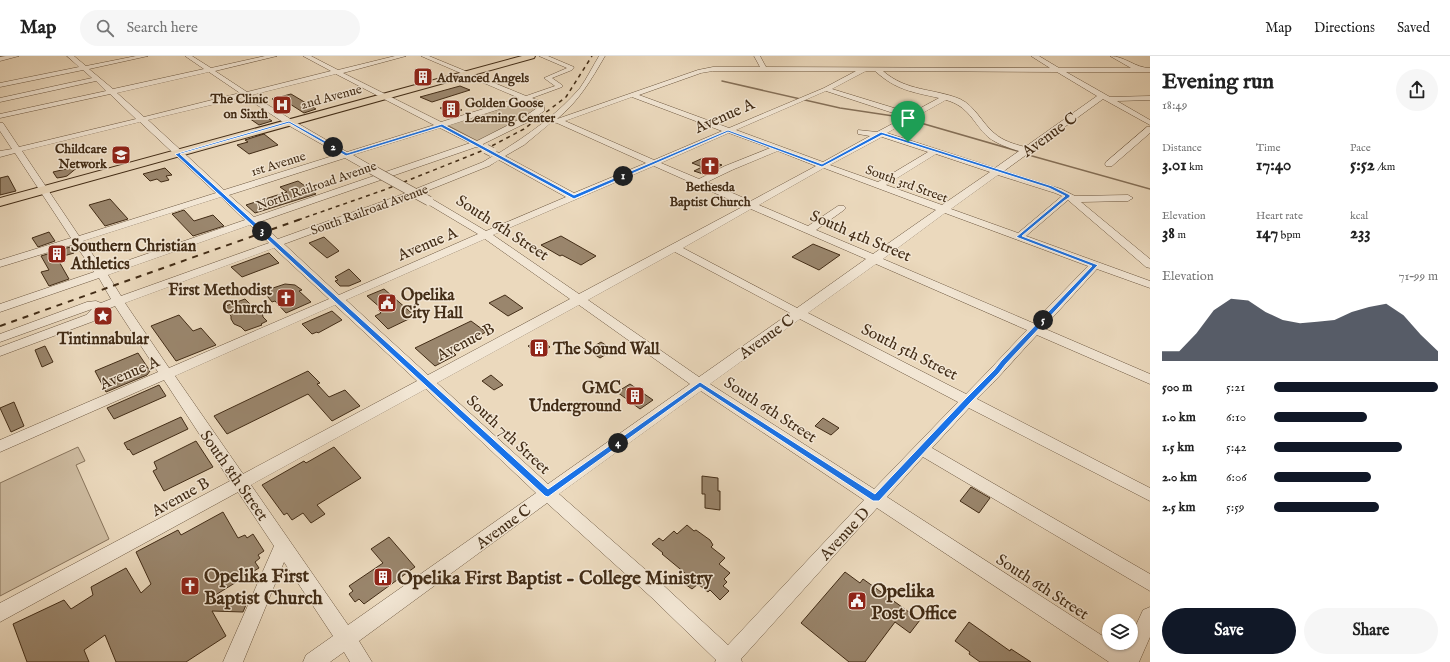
<!DOCTYPE html>
<meta charset="utf-8">
<style>
:root{--surface:#fff;--page:#f6f6f6;--text:#222;--muted:#767676;--line:#e0e0e0;--accent:#111827}
body{margin:0;font-family:"IM FELL English",serif;background:var(--page);color:var(--text);height:100vh;display:flex;flex-direction:column;font-size:15px;white-space:nowrap}
*{box-sizing:border-box;margin:0}
p{font-size:13px;color:var(--muted)}
.icon{flex:none;width:22px;height:22px;fill:none;stroke:currentColor;stroke-width:2;stroke-linecap:round;stroke-linejoin:round}
.map{position:relative;flex:1;overflow:hidden}
.sheet{display:flex;flex-direction:column;background:var(--surface);width:300px}
.sheet>*{flex:none}
.tools{position:absolute;left:1102px;top:558px;display:grid;gap:8px}
.tools a{display:grid;place-items:center;width:36px;height:36px;border-radius:50%;background:var(--surface);box-shadow:0 1px 3px #0004;font-size:20px}
.pin{position:absolute;display:grid;place-items:center;width:34px;height:34px;color:#fff;margin:-41px -17px;border-radius:50% 50% 50% 0;rotate:-45deg;box-shadow:0 0 4px #0007}
.pin .icon{rotate:45deg}
.km{position:absolute;width:20px;height:20px;margin:-10px;border-radius:50%;background:#222;color:#fff;font-size:11px;line-height:20px;text-align:center}
.round{display:grid;place-items:center;flex:none;width:42px;height:42px;border-radius:21px;background:var(--page)}
.head{display:flex;align-items:center;justify-content:space-between;height:68px;padding:0 12px}
h1{font-size:22px;font-weight:800;line-height:30px}
.stats{display:grid;grid-template-columns:repeat(3,1fr);gap:6px;height:68px;padding:4px 12px}
.stats div{display:grid;align-content:center}
.stats b{font-size:17px;font-weight:800}
.stats small{font-size:11px;font-weight:400}
.stats p{font-size:11px}
.chart{height:112px;padding:8px 12px}
.chart p{display:flex;justify-content:space-between}
.chart svg{width:100%;height:72px;margin-top:4px;fill:var(--accent);opacity:.7}
.primary-button{display:flex;gap:8px;margin-top:auto;padding:8px 12px}
.primary-button a{flex:1;height:46px;border-radius:24px;background:var(--accent);color:#fff;font-size:16px;font-weight:800;line-height:46px;text-align:center}
.primary-button a+a{background:var(--page);color:var(--text)}
ul{padding:0 12px;list-style:none;font-size:13px}
li{display:grid;grid-template-columns:64px 48px 1fr;align-items:center;height:30px}
li i{height:10px;border-radius:5px;background:var(--accent)}
header{display:flex;align-items:center;gap:24px;box-sizing:border-box;height:56px;padding:0 20px;background:var(--surface);border-bottom:1px solid var(--line)}
header strong{font-size:19px}
nav{display:flex;gap:22px;margin-inline-start:auto;font-size:14px}
.search{width:280px;height:36px;background:var(--page);display:flex;align-items:center;gap:10px;box-sizing:border-box;padding:0 14px;border-radius:22px;color:var(--muted);font-size:15px}
main{display:flex;flex:1;min-height:0}
.map>svg:first-child{display:block}
</style>
<header>
<strong>Map</strong>
<div class="search"><svg class="icon" aria-label="search" viewBox="0 0 24 24"><circle cx="10" cy="10" r="6"/><path d="M15 15l6 6"/></svg>Search here</div>
<nav><a>Map</a><a>Directions</a><a>Saved</a></nav>
</header>
<main>
<div class="map">
<svg width="1150" height="606" viewBox="0 0 1150 606">
<rect width="100%" height="100%" fill="#ebd9bd"/>
<filter id="stains"><feTurbulence type="fractalNoise" baseFrequency=".005" numOctaves="4"/><feColorMatrix values="0 0 0 0 .2 0 0 0 0 .09 0 0 0 0 .02 0 0 0 .5 -.17"/></filter>
<radialGradient id="worn" r=".72"><stop offset=".6" stop-color="#630" stop-opacity="0"/><stop offset="1" stop-color="#630" stop-opacity=".3"/></radialGradient>
<path fill="#cebca1" stroke="#88745c" d="M525,45L535,49L536,53L529,61L477,85L447,69Z
M78,391L85,405L76,409L109,483L0,540V427Z"/>
<g fill="none" stroke-linecap="round" stroke-linejoin="round">
<path stroke="#857058" stroke-width="1.5" d="M722,25L840,52L900,61L1021,96
M1025,98L1150,133"/>
</g>
<path fill="#9a866d" stroke="#422c16" d="M460,30L470,34L432,46L420,41Z
M291,38L316,53L304,57L290,48L283,50L272,43Z
M451,49L462,54L451,58L440,52Z
M259,56L272,65L259,69L246,60Z
M264,78L278,89L249,98L237,89L248,86L245,84Z
M703,102L722,109L703,118L694,115L702,111L692,107Z
M79,110L67,120L63,121L57,122L53,116Z
M165,112L172,119L166,120L169,124L161,126L157,123L150,125L143,118Z
M8,120L16,135L0,139V122Z
M298,125L316,138L255,157L246,149L287,136L280,131Z
M110,143L128,163L105,170L89,149Z
M184,154L194,165L213,159L224,170L193,180L172,158Z
M49,176L55,185L38,191L32,182Z
M561,180L596,200L581,209L562,199L560,200L541,189Z
M324,181L339,195L327,202L309,187Z
M813,188L840,199L819,214L792,201Z
M70,191L74,197L57,202L69,223L49,230L41,216L49,214L41,200Z
M269,197L279,207L242,221L231,211Z
M349,213L361,225L349,230H340L335,225L338,224L335,221Z
M285,228L295,229L302,234L299,235L311,246L286,257L275,245L272,246L268,241V237L273,232Z
M384,233L415,260L388,273L375,260L381,257L378,254L382,253L367,240Z
M505,239L523,252L508,260L489,247Z
M245,243L254,252L262,256L263,261L267,265L261,268L262,269L245,275L241,271L234,268L231,263V260L223,251Z
M332,255L342,264L318,277L317,276L312,278L302,268Z
M179,259L193,275L201,272L216,289L176,305L151,270Z
M471,265L486,276L451,294L456,299L435,310L415,292Z
M541,284L550,291L538,298L528,290Z
M601,286L613,294L600,302L588,294Z
M45,290L53,306L42,311L35,294Z
M138,297L150,315L147,319L106,336L95,315Z
M308,315L320,327L317,328L329,341L345,334L360,350L332,365L308,338L227,378L214,360Z
M491,319L503,329L494,334L482,325Z
M630,328L653,344L640,353L617,336Z
M159,329L166,340L114,363L107,352Z
M14,346L24,370L11,376L0,352Z
M181,361L188,373L133,399L129,393L128,394L124,387Z
M823,362L839,372L831,379L815,370Z
M196,385L213,411L164,435L153,415L157,413L154,406Z
M334,391L361,422L317,449L325,458L311,467L303,457L292,464L287,457L284,459L262,429L304,405L306,407Z
M702,420L718,422V435H720V454L705,452V438H702Z
M971,431L990,442L979,457L960,445Z
M223,456L238,482L245,479L247,482L253,478L264,495L258,499L260,502L255,506L259,512L209,543L248,544L243,556L212,555L226,580L186,606H116L105,579L84,594L89,606H27L13,568L64,544L71,553L93,539L91,531L126,512L141,537L151,528L136,496L178,474L181,479Z
M687,469L694,475L696,474L710,484L713,489L711,491L725,502L719,508L730,517L724,523L727,526L723,530L729,535L720,544L710,534L708,536L698,528L692,533L685,528L691,522L662,498L663,497L652,488L659,482L663,485L674,475L677,478Z
M389,481L415,511L364,548L359,543L355,546L349,538L353,535L349,530L383,507L371,493Z
M845,516L860,527L863,523L920,564L910,577L895,566L865,606H849L801,567Z
M969,566L1010,595L1011,593L1031,606H980L969,598L970,596L955,585Z"/>
<g fill="none" stroke-linecap="round" stroke-linejoin="round">
<defs>
<path id="minor" d="M6,0H19L0,5V1Z
M67,0H74L86,10L136,0H148L89,13L113,33L204,13L185,0H192L211,12L265,0H277L215,15L247,36L331,15L303,0H311L338,14L395,0H406L343,17L441,66L519,42L421,0H429L526,40L555,30L544,22L567,12L539,0H548L574,11L572,14L552,22L562,29V31L532,42L540,45L544,49V55L530,65L483,88L485,90L484,92L476,91L259,166L278,183L398,140L483,106L493,100L489,97L490,95L493,94L499,97C528,79 558,58 580,32C587,22 593,10 599,0H605C591,24 579,45 557,63L698,14L713,11H760L754,0H760L766,11L1050,12L1031,0H1039L1059,12H1131L1110,0C1125,0 1135,12 1150,12V16H1066L1110,41L1150,40V44L1117,45L1150,64V69L1103,43L1004,115L1061,133L1075,140L1128,139L1133,142L1128,145L1081,146L1150,203V212L1146,211L1068,144L1026,180L1150,225V232L1097,213L1043,272L1150,318V328L1037,279C1017,300 998,323 977,343L1150,432V445L969,352L932,392L1150,518V535L923,401L887,441L1109,584V587H1114L1125,594L1128,587H1131V580L1143,554L1150,551V581L1139,606H1109L877,452L741,603L742,606H715L716,604L651,541L547,447L359,585L372,606H350L344,596L330,606H303L306,599L333,580L284,506L243,606H223L274,490L238,436L0,566V547L230,425L164,324L0,396V384L158,316L115,250L103,255L94,265L0,300V291L86,259L92,253L0,286V278L87,246L96,245L101,247L111,243L99,222L0,256V248L94,216L75,188L0,211V204L71,182L15,97L0,101V95L12,93L0,75V67H3L19,91L136,63L110,38L0,62V58L106,35L96,25L0,46V42L92,22L83,14L0,31V27L79,11ZM713,15H856L824,32L729,72L639,39L701,17ZM866,15H875C896,34 912,36 939,42L915,55L894,52L832,33ZM883,15L1057,16L1097,40L1025,91C1014,88 1003,85 994,77C982,67 975,50 960,43C933,32 907,36 883,15ZM209,16L240,37L144,61L117,37ZM336,18L434,69L347,96L292,64L252,39ZM826,35L890,56L909,59L877,76L858,74V78L870,80L823,106L736,74ZM245,41L286,68L339,98L224,134L148,64ZM632,41L722,75L654,104L565,65ZM946,44C969,50 973,67 988,81C997,88 1009,92 1019,95L995,112L887,77ZM525,45L534,49L537,52L524,61L477,85L447,70ZM140,66L216,137L79,180L22,95ZM552,66L557,67L646,107L574,137L505,100L524,89ZM440,72L470,87L254,161L229,139L345,102L368,115H374L375,113L374,111L353,99ZM729,77L770,92L725,110L699,123L661,107ZM882,81L928,96L878,126L830,109ZM778,95L816,110L751,145L707,126L732,114ZM936,98L990,116L942,149L886,129ZM499,104L566,141L486,175L432,143H426L424,145L426,147L478,178L339,239L284,188L404,144L489,110ZM654,110L744,150L579,238L493,179ZM824,112L936,154L873,198L816,174L844,154L846,152L844,150H838L808,170L759,149ZM998,119L1055,137L1062,140L1018,177L951,153ZM221,141L245,164L103,213L83,185ZM751,153L866,203L797,252L683,192ZM945,157L1088,210L1033,267L883,203ZM250,169L269,187L121,240L108,219ZM485,183L570,243L428,319L346,244ZM274,192L329,243L169,312L125,247ZM675,196L790,257L699,321L588,244ZM876,208L1027,274C1006,296 987,317 966,338L808,257ZM335,249L417,325L243,418L175,320ZM579,249L690,328L548,428L437,327ZM800,263L958,346L874,433L710,328ZM426,333L536,437L348,569L251,429ZM701,335L864,444L728,589L663,529L559,438Z
M1147,71H1150V77L1112,110H1106L1105,108L1106,106Z"/>
<path id="major" d="M522,0H535L534,2L0,150V142Z"/>
</defs>
<use href="#minor" stroke="#6c5740" stroke-width="1"/>
<use href="#major" stroke="#422c16" stroke-width="2"/>
<use href="#minor" fill="#f2e6d4" fill-rule="evenodd"/>
<use href="#major" fill="#ebd9bd" fill-rule="evenodd"/>
<path stroke="#422c16" stroke-width="1.5" stroke-dasharray="4 4" stroke-linecap="butt" d="M298,164L384,134L484,94L524,73L566,41L592,0"/>
<path stroke="#422c16" stroke-width="2" stroke-dasharray="6 6" stroke-linecap="butt" d="M0,270L301,163"/>
<defs>
<path id="minor-bridge" d="M486,93L492,96
M371,113L429,145"/>
</defs>
<use href="#minor-bridge" stroke="#6c5740" stroke-width="10" stroke-linecap="butt"/>
<use href="#minor-bridge" stroke="#f2e6d4" stroke-width="9"/>
</g>
<path fill="#1a73e8" stroke="#fff" fill-rule="evenodd" d="M289,65L347,97L442,68L574,139L728,74L822,108L881,76L1052,130L1070,139V141L1064,145L1022,180L1098,209L1006,308L999,317L971,346L879,445H873L700,331L548,441L545,440L175,98ZM289,67L346,100L441,71L574,143L728,76L822,111L882,79L1049,132L1065,140L1016,181L1092,210L1001,305L994,314L966,342L875,438L700,326L548,433L180,98Z"/>
<defs>
<symbol id="building-square" viewBox="-11 -11 22 22"><rect x="-9" y="-9" width="18" height="18" rx="4" fill="#8f2418" stroke="#f2e6d4"/><path d="M-4-6H4V6H1V3H-1V6H-4ZM-2.5-4.3h1.7v1.8h-1.7ZM.8-4.3h1.7v1.8H.8ZM-2.5-1h1.7V.8h-1.7ZM.8-1h1.7V.8H.8Z" fill="#fff"/></symbol>
<symbol id="hospital-square" viewBox="-11 -11 22 22"><rect x="-9" y="-9" width="18" height="18" rx="4" fill="#8f2418" stroke="#f2e6d4"/><path d="M-5-5h3v3.5h4V-5h3V5h-3V1.5h-4V5h-3Z" fill="#fff"/></symbol>
<symbol id="school-square" viewBox="-11 -11 22 22"><rect x="-9" y="-9" width="18" height="18" rx="4" fill="#8f2418" stroke="#f2e6d4"/><path d="M0-5L7-2L0 1L-7-2ZM-4 1L0 2.5L4 1V4Q0 6-4 4Z" fill="#fff"/></symbol>
<symbol id="church-square" viewBox="-11 -11 22 22"><rect x="-9" y="-9" width="18" height="18" rx="4" fill="#8f2418" stroke="#f2e6d4"/><path d="M-1.2-6h2.4v3.5h3.3v2.4h-3.3V6h-2.4V-.1h-3.3v-2.4h3.3Z" fill="#fff"/></symbol>
<symbol id="civic-square" viewBox="-11 -11 22 22"><rect x="-9" y="-9" width="18" height="18" rx="4" fill="#8f2418" stroke="#f2e6d4"/><path d="M-.6-6.5H3V-4.5H.6V-3L4-1V1h2V6H-6V1h2V-1L-.6-3ZM-1.2 2.5V6h2.4V2.5Z" fill="#fff"/></symbol>
<symbol id="sight-square" viewBox="-11 -11 22 22"><rect x="-9" y="-9" width="18" height="18" rx="4" fill="#8f2418" stroke="#f2e6d4"/><path d="M0-6L1.8-2.2L6-1.7L2.9 1.2L3.7 5.4L0 3.3L-3.7 5.4L-2.9 1.2L-6-1.7L-1.8-2.2Z" fill="#fff"/></symbol>
</defs>
<g fill-rule="evenodd">
<use href="#building-square" x="412" y="10" width="22" height="22"/>
<use href="#hospital-square" x="271" y="38" width="22" height="22"/>
<use href="#building-square" x="440" y="42" width="22" height="22"/>
<use href="#school-square" x="110" y="88" width="22" height="22"/>
<use href="#church-square" x="699" y="99" width="22" height="22"/>
<use href="#building-square" x="46" y="187" width="22" height="22"/>
<use href="#church-square" x="275" y="231" width="22" height="22"/>
<use href="#civic-square" x="376" y="236" width="22" height="22"/>
<use href="#sight-square" x="92" y="249" width="22" height="22"/>
<use href="#building-square" x="528" y="281" width="22" height="22"/>
<use href="#building-square" x="624" y="329" width="22" height="22"/>
<use href="#building-square" x="372" y="510" width="22" height="22"/>
<use href="#church-square" x="179" y="519" width="22" height="22"/>
<use href="#civic-square" x="846" y="534" width="22" height="22"/>
</g>
<g text-anchor="middle" stroke-width="3" stroke-linejoin="round" paint-order="stroke">
<g font-size="13" font-weight="bold" fill="#422c16" stroke="#f2e6d4" text-anchor="start">
<text x="437" y="26">Advanced Angels</text>
<text x="268" y="47" text-anchor="end">The Clinic<tspan x="268" dy="15">on Sixth</tspan></text>
<text x="465" y="51">Golden Goose<tspan x="465" dy="15">Learning Center</tspan></text>
<text x="107" y="97" text-anchor="end">Childcare<tspan x="107" dy="15">Network</tspan></text>
<text x="710" y="135" text-anchor="middle">Bethesda<tspan x="710" dy="15">Baptist Church</tspan></text>
</g>
<g font-size="13" fill="#422c16" stroke="#f2e6d4">
<text transform="translate(331 40) rotate(-15)" y="5">2nd Avenue</text>
<text transform="translate(278 107) rotate(-17)" y="5">1st Avenue</text>
<text transform="translate(907 127) rotate(20)" y="5">South 3rd Street</text>
<text transform="translate(316 129) rotate(-19)" y="5">North Railroad Avenue</text>
<text transform="translate(369 153) rotate(-20)" y="5">South Railroad Avenue</text>
</g>
<g font-size="16" fill="#422c16" stroke="#f2e6d4">
<text transform="translate(724 59) rotate(-24)" y="6">Avenue A</text>
<text transform="translate(1049 78) rotate(-36)" y="6">Avenue C</text>
<text transform="translate(503 171) rotate(33)" y="6">South 6th Street</text>
<text transform="translate(861 179) rotate(23)" y="6">South 4th Street</text>
<text transform="translate(427 187) rotate(-23)" y="6">Avenue A</text>
<text transform="translate(766 280) rotate(-36)" y="6">Avenue C</text>
<text transform="translate(465 285) rotate(-28)" y="6">Avenue B</text>
<text transform="translate(910 295) rotate(27)" y="6">South 5th Street</text>
<text transform="translate(129 316) rotate(-23)" y="6">Avenue A</text>
<text transform="translate(771 353) rotate(33)" y="6">South 6th Street</text>
<text transform="translate(509 378) rotate(43)" y="6">South 7th Street</text>
<text transform="translate(235 419) rotate(55)" y="6">South 8th Street</text>
<text transform="translate(180 440) rotate(-29)" y="6">Avenue B</text>
<text transform="translate(503 470) rotate(-36)" y="6">Avenue C</text>
<text transform="translate(844 477) rotate(-47)" y="6">Avenue D</text>
<text transform="translate(1043 530) rotate(33)" y="6">South 6th Street</text>
</g>
<g font-size="16" font-weight="bold" fill="#422c16" stroke="#f2e6d4" text-anchor="start">
<text x="71" y="195">Southern Christian<tspan x="71" dy="18">Athletics</tspan></text>
<text x="272" y="239" text-anchor="end">First Methodist<tspan x="272" dy="18">Church</tspan></text>
<text x="401" y="244">Opelika<tspan x="401" dy="18">City Hall</tspan></text>
<text x="103" y="288" text-anchor="middle">Tintinnabular</text>
<text x="553" y="298">The Sound Wall</text>
<text x="621" y="337" text-anchor="end">GMC<tspan x="621" dy="18">Underground</tspan></text>
</g>
<g font-size="19" font-weight="bold" fill="#422c16" stroke="#f2e6d4" text-anchor="start">
<text x="204" y="526">Opelika First<tspan x="204" dy="22">Baptist Church</tspan></text>
<text x="397" y="528">Opelika First Baptist - College Ministry</text>
<text x="871" y="541">Opelika<tspan x="871" dy="22">Post Office</tspan></text>
</g>
</g>
<rect width="100%" height="100%" filter="url(#stains)"/>
<rect width="100%" height="100%" fill="url(#worn)"/>
</svg>
<div class="tools">
<a><svg class="icon" aria-label="layers" viewBox="0 0 24 24"><path d="M12 4l9 5-9 5-9-5zM3 14l9 5 9-5"/></svg></a>
</div>
<div class="pin" style="left:908px;top:86px;background:#1e9e55"><svg class="icon" aria-label="arrive" viewBox="0 0 24 24"><path d="M6 21V4h12l-3 4 3 4H6"/></svg></div>
<b class="km" style="left:623px;top:120px">1</b>
<b class="km" style="left:333px;top:91px">2</b>
<b class="km" style="left:262px;top:175px">3</b>
<b class="km" style="left:618px;top:387px">4</b>
<b class="km" style="left:1043px;top:264px">5</b>
</div>
<section class="sheet">
<div class="head"><div><h1>Evening run</h1><p>18:49</p></div><a class="round"><svg class="icon" aria-label="share" viewBox="0 0 24 24"><path d="M12 15V3M7 8l5-5 5 5M5 13v7h14v-7"/></svg></a></div>
<div class="stats">
<div><p>Distance</p><b>3.01<small> km</small></b></div>
<div><p>Time</p><b>17:40</b></div>
<div><p>Pace</p><b>5:52<small> /km</small></b></div>
</div>
<div class="stats">
<div><p>Elevation</p><b>38<small> m</small></b></div>
<div><p>Heart rate</p><b>147<small> bpm</small></b></div>
<div><p>kcal</p><b>233</b></div>
</div>
<div class="chart"><p><span>Elevation</span>71–99 m</p>
<svg viewBox="0 0 160 44" preserveAspectRatio="none"><path d="M0 44V38L10 38L20 27L30 13L40 6L50 7L60 14L70 19L80 21L90 20L100 19L110 14L120 11L130 9L140 16L150 28L160 38V44z"/></svg>
</div>
<ul>
<li><b>500 m</b>5:21<i style="width:100%"></i></li>
<li><b>1.0 km</b>6:10<i style="width:57%"></i></li>
<li><b>1.5 km</b>5:42<i style="width:78%"></i></li>
<li><b>2.0 km</b>6:06<i style="width:59%"></i></li>
<li><b>2.5 km</b>5:59<i style="width:64%"></i></li>
</ul>
<div class="primary-button"><a>Save</a><a>Share</a></div>
</section>
</main>
